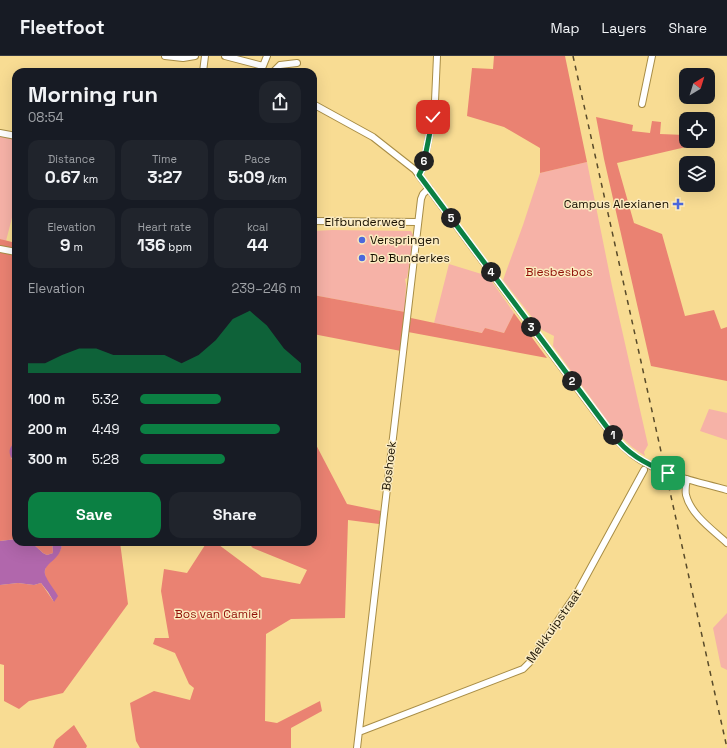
<!DOCTYPE html>
<meta charset="utf-8">
<style>
:root{--surface:#171b24;--page:#20242c;--text:#f1f3f6;--muted:#9ea1a6;--line:#363941;--accent:#0b8043}
body{margin:0;font-family:"Space Grotesk",sans-serif;background:var(--page);color:var(--text);height:100vh;display:flex;flex-direction:column;font-size:15px;white-space:nowrap}
*{box-sizing:border-box;margin:0}
p{font-size:13px;color:var(--muted)}
.icon{flex:none;width:22px;height:22px;fill:none;stroke:currentColor;stroke-width:2;stroke-linecap:round;stroke-linejoin:round}
.map{position:relative;flex:1;overflow:hidden}
.drawer{position:absolute;left:12px;top:12px;width:305px;height:478px;display:flex;flex-direction:column;background:var(--surface);border-radius:12px;box-shadow:0 4px 16px #0002}
.drawer>*{flex:none}
.needle{width:26px;rotate:38deg}
.buttons{position:absolute;left:679px;top:12px;display:grid;gap:8px}
.buttons a{display:grid;place-items:center;width:36px;height:36px;border-radius:8px;background:var(--surface);box-shadow:0 4px 16px #0002;font-size:20px}
.pin{position:absolute;display:grid;place-items:center;width:34px;height:34px;color:#fff;margin:-17px;border-radius:8px;box-shadow:0 2px 6px #0006}
.km{position:absolute;width:20px;height:20px;margin:-10px;border-radius:50%;background:#222;color:#fff;font-size:11px;line-height:20px;text-align:center}
.round{display:grid;place-items:center;flex:none;width:42px;height:42px;border-radius:12px;background:var(--page)}
.head{display:flex;align-items:center;justify-content:space-between;height:68px;padding:0 16px}
h1{font-size:22px;font-weight:600;line-height:30px}
.stats{display:grid;grid-template-columns:repeat(3,1fr);gap:6px;height:68px;padding:4px 16px}
.stats div{display:grid;align-content:center;border-radius:10px;background:var(--page);text-align:center}
.stats b{font-size:17px;font-weight:600}
.stats small{font-size:11px;font-weight:400}
.stats p{font-size:11px}
.chart{height:112px;padding:8px 16px}
.chart p{display:flex;justify-content:space-between}
.chart svg{width:100%;height:72px;margin-top:4px;fill:var(--accent);opacity:.7}
.button{display:flex;gap:8px;margin-top:auto;padding:8px 16px}
.button a{flex:1;height:46px;border-radius:12px;background:var(--accent);color:#fff;font-size:16px;font-weight:600;line-height:46px;text-align:center}
.button a+a{background:var(--page);color:var(--text)}
ul{padding:0 16px;list-style:none;font-size:13px}
li{display:grid;grid-template-columns:64px 48px 1fr;align-items:center;height:30px}
li i{height:10px;border-radius:5px;background:var(--accent)}
header{display:flex;align-items:center;gap:24px;box-sizing:border-box;height:56px;padding:0 20px;background:var(--surface);border-bottom:1px solid var(--line)}
header strong{font-size:19px}
nav{display:flex;gap:22px;margin-inline-start:auto;font-size:14px}
.map>svg:first-child{display:block}
</style>
<header>
<strong>Fleetfoot</strong>
<nav><a>Map</a><a>Layers</a><a>Share</a></nav>
</header>
<div class="map">
<svg width="727" height="692" viewBox="0 0 727 692">
<rect width="100%" height="100%" fill="#f8dc93"/>
<path fill="#f6b2a7" d="M0,77L16,82V146L6,185L0,183Z
M587,106L612,230L648,389L644,396L645,400L632,391L614,374L553,290L554,280L542,274L503,224L523,169L540,117Z
M332,174L411,175L414,181L407,222L405,223L406,228L405,256L313,239V175Z
M449,208L488,220L514,257L504,277L485,272L483,277L434,267Z
M709,353L727,357V384L700,375Z
M727,557V614L721,611L713,572Z"/>
<path fill="#ea8272" d="M494,0H565L587,106L540,117V92L504,71L467,60L472,12L493,13Z
M596,61L633,69L632,75L650,77L652,65L661,66L660,78L685,79L686,91L617,107L634,167L662,178L685,260L714,254L721,273L727,271V325L651,310L604,103Z
M0,183L16,187V385L12,389L11,402L16,409V483L0,485Z
M313,239L405,256L401,295L313,278Z
M514,257L547,302L408,276L411,262L482,277L485,272L504,277Z
M313,383L347,448L381,455L379,468L348,464L345,562L291,563L266,578L265,665L277,667L320,645L322,655L291,672V692H140L136,685L130,647L154,635L190,644L194,632L189,628L175,597L153,588L155,582H169L161,535L164,513L187,517L207,486H215L262,521L300,528L307,514L253,492L247,486H313Z
M31,486H52L53,497L47,499L43,497Z
M62,486H120L128,548L63,637L29,645L19,653L4,645V609L0,608V529L18,527L34,529L41,527L54,546C52,538 44,523 45,515C46,503 61,504 62,486Z
M74,669L87,690L86,692H53L56,684Z"/>
<path fill="#b167ac" d="M16,385V409C9,399 6,394 16,385Z
M16,483V486H31L43,497L47,499L53,497L52,486H62C62,505 43,506 45,518C47,525 54,533 58,540L54,546L48,536L41,527L34,529L18,527L0,529V485Z"/>
<g fill="none" stroke-linecap="round" stroke-linejoin="round">
<defs>
<path id="minor" d="M165,0L183,2L195,0
M225,0L263,10
M263,10L267,0
M203,16L205,0
M273,16L280,9L297,7
M313,48L373,81L415,114L601,364C608,374 616,384 625,392C652,418 693,424 727,434
M642,48L652,0
M0,77L16,80
M419,119L423,111L433,61L435,45L437,0
M313,165L418,166
M0,193L16,196
M687,423C686,428 685,434 686,439C691,459 713,474 727,487
M359,676L523,613L530,606L578,535L644,414
M357,692C379,509 398,326 421,143L423,138L429,132"/>
</defs>
<use href="#minor" stroke="#a88d46" stroke-width="8"/>
<use href="#minor" stroke="#fff" stroke-width="6"/>
<path stroke="#594b2a" stroke-width="1.5" stroke-dasharray="5 5" stroke-linecap="butt" d="M573,0L727,692"/>
</g>
<g fill="none" stroke-linecap="round" stroke-linejoin="round">
<defs>
<path id="route" d="M433,61L423,111L419,119L612,378C628,398 644,407 668,417"/>
</defs>
<use href="#route" stroke="#fff" stroke-width="8"/>
<use href="#route" stroke="#0b8043" stroke-width="5"/>
</g>
<g fill="#4c68dc" stroke="#fbebc0" stroke-width="1.5">
<path d="M676 142h4v4h4v4h-4v4h-4v-4h-4v-4h4z"/>
<circle cx="362" cy="184" r="4"/>
<circle cx="362" cy="202" r="4"/>
</g>
<g text-anchor="middle" stroke-width="3" stroke-linejoin="round" paint-order="stroke">
<g font-size="12" fill="#181000" stroke="#fbebc0" text-anchor="start">
<text x="669" y="152" text-anchor="end">Campus Alexianen</text>
<text x="370" y="188">Verspringen</text>
<text x="370" y="206">De Bunderkes</text>
</g>
<g font-size="12" fill="#181000" stroke="#fbebc0">
<text x="365" y="170">Elfbunderweg</text>
<text transform="translate(389 410) rotate(-83)" y="4">Boshoek</text>
<text transform="translate(554 570) rotate(-55)" y="4">Melkkuipstraat</text>
</g>
<g font-size="12" fill="#911109" stroke="#fbebc0">
<text x="559" y="220">Biesbesbos</text>
<text x="218" y="562">Bos van Camiel</text>
</g>
</g>
</svg>
<div class="buttons">
<a><svg class="needle" viewBox="-14 -14 28 28"><path d="M0-13l5 13h-10z" fill="#e53935"/><path d="M0 13l5-13h-10z" fill="#9ea1a6"/></svg></a>
<a><svg class="icon" aria-label="locate" viewBox="0 0 24 24"><circle cx="12" cy="12" r="6"/><path d="M12 2v4M12 18v4M2 12h4M18 12h4"/></svg></a>
<a><svg class="icon" aria-label="layers" viewBox="0 0 24 24"><path d="M12 4l9 5-9 5-9-5zM3 14l9 5 9-5"/></svg></a>
</div>
<div class="pin" style="left:668px;top:417px;background:#1e9e55"><svg class="icon" aria-label="arrive" viewBox="0 0 24 24"><path d="M6 21V4h12l-3 4 3 4H6"/></svg></div>
<div class="pin" style="left:433px;top:61px;background:#d93025"><svg class="icon" aria-label="check" viewBox="0 0 24 24"><path d="M5 12l5 5 9-10"/></svg></div>
<b class="km" style="left:613px;top:379px">1</b>
<b class="km" style="left:572px;top:325px">2</b>
<b class="km" style="left:531px;top:271px">3</b>
<b class="km" style="left:491px;top:216px">4</b>
<b class="km" style="left:451px;top:162px">5</b>
<b class="km" style="left:424px;top:105px">6</b>
<section class="drawer">
<div class="head"><div><h1>Morning run</h1><p>08:54</p></div><a class="round"><svg class="icon" aria-label="share" viewBox="0 0 24 24"><path d="M12 15V3M7 8l5-5 5 5M5 13v7h14v-7"/></svg></a></div>
<div class="stats">
<div><p>Distance</p><b>0.67<small> km</small></b></div>
<div><p>Time</p><b>3:27</b></div>
<div><p>Pace</p><b>5:09<small> /km</small></b></div>
</div>
<div class="stats">
<div><p>Elevation</p><b>9<small> m</small></b></div>
<div><p>Heart rate</p><b>136<small> bpm</small></b></div>
<div><p>kcal</p><b>44</b></div>
</div>
<div class="chart"><p><span>Elevation</span>239–246 m</p>
<svg viewBox="0 0 160 44" preserveAspectRatio="none"><path d="M0 44V38L10 38L20 33L30 29L40 29L50 33L60 33L70 33L80 33L90 38L100 33L110 24L120 11L130 6L140 15L150 29L160 38V44z"/></svg>
</div>
<ul>
<li><b>100 m</b>5:32<i style="width:50%"></i></li>
<li><b>200 m</b>4:49<i style="width:87%"></i></li>
<li><b>300 m</b>5:28<i style="width:53%"></i></li>
</ul>
<div class="button"><a>Save</a><a>Share</a></div>
</section>
</div>
